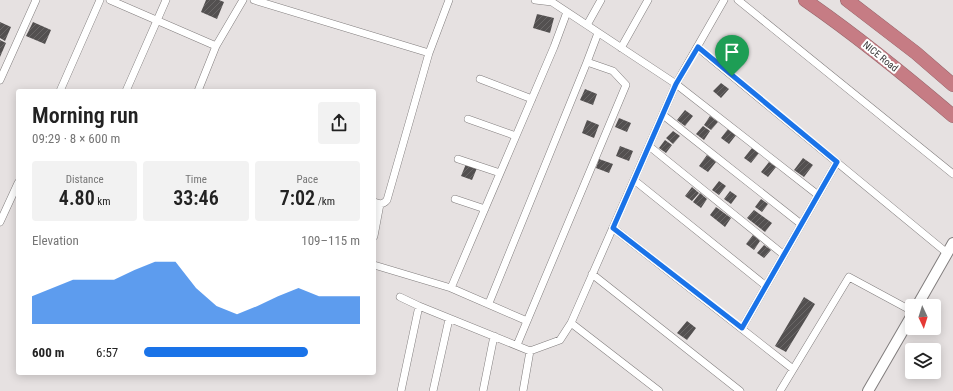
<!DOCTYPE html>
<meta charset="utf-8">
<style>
:root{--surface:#fff;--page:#f2f2f2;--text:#222;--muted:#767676;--accent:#1a73e8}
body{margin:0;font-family:"Roboto Condensed",sans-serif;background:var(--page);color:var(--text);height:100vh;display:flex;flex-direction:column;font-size:15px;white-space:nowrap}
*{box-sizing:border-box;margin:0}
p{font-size:13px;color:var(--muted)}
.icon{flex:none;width:22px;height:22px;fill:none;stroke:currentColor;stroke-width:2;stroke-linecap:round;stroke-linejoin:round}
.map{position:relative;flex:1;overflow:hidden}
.side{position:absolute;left:16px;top:89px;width:360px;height:286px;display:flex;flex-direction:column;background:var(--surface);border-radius:4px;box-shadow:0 2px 10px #0003}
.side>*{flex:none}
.needle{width:26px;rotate:176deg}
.tools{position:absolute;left:905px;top:299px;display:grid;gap:8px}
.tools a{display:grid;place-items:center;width:36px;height:36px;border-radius:4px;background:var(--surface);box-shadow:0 2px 10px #0003;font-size:20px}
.pin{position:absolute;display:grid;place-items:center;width:34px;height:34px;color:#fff;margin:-41px -17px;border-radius:50% 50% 50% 0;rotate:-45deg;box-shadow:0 0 4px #0007}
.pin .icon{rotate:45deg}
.round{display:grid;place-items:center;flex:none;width:42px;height:42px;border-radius:4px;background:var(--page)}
.overview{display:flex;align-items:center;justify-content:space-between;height:68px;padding:0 16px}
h1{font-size:22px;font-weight:600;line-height:30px}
.figures{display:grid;grid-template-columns:repeat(3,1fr);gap:6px;height:68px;padding:4px 16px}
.figures div{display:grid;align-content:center;border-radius:4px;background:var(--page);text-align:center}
.figures b{font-size:20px;font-weight:600}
.figures small{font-size:11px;font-weight:400}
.figures p{font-size:11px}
.chart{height:112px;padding:8px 16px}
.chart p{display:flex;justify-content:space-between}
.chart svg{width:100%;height:72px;margin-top:4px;fill:var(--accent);opacity:.7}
ul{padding:0 16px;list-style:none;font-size:13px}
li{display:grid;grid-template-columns:64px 48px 1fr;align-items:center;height:30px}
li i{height:10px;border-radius:5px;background:var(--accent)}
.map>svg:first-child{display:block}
</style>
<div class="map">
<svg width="953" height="391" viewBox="0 0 953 391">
<defs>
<pattern id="building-hatch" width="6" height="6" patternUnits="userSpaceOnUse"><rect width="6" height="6" fill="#535050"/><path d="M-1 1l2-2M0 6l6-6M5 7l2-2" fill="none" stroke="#6a6767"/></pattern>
</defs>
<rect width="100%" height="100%" fill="#e6e1e1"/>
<path fill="url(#building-hatch)" d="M206,0H219L224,2L217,19L201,12Z
M537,14L554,18L550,33L533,28Z
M0,22L11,27L5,41L0,38Z
M33,22L51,30L45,44L26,36Z
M0,40L6,43L0,57Z
M721,83L729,89L721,98L713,91Z
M585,89L597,94L593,105L580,100Z
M685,110L693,116L685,126L677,120Z
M710,116L718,122L711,130L704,125Z
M619,118L631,123L627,132L615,127Z
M587,120L599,125L594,138L582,133Z
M703,126L710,131L704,140L696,134Z
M728,129L736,135L729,144L721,138Z
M673,131L680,136L673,144L666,138Z
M665,140L672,145L666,153L659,148Z
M620,146L633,151L629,161L616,156Z
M752,148L759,153L751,163L744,158Z
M707,155L716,162L708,172L699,166Z
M803,158L813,165L804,177L794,170Z
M599,159L613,164L609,173L596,168Z
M769,162L776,167L768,177L761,172Z
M466,164L477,168L472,180L461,176Z
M719,181L726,186L719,195L712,190Z
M692,187L699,193L692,201L685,196Z
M730,191L737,196L731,204L724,199Z
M700,193L707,199L701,208L693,202Z
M761,199L768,204L762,212L755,207Z
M716,207L731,218L725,227L710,215Z
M754,210L772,223L765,232L747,218Z
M753,235L760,241L754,250L746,244Z
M764,245L771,250L764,258L757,253Z
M804,297L815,304L786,352L775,346Z
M687,321L696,328L687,340L677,333Z"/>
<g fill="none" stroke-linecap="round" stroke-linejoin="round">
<defs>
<path id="street" d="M110,0L216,46
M254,0L429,53
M535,0L552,2
M549,0L676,84L818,195
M738,0L953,174
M587,25L601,0
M697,47L947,253
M621,48L648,0
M480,79L532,99
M0,80L36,0
M60,91L100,0
M126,91L166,0
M198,91L216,46L243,0
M663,115L801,224
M468,119L516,136
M649,146L784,255
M458,159L500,173
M634,180L766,286
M455,199L485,209
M374,202C379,204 383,205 387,200L429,53L449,0
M0,222L18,183
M613,228L793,369
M374,236L380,204
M374,265L451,288
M592,274L740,391
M400,297L419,306
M489,303L587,62
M527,321L451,288L554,47L567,12
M742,328L837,162
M517,345L626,85L613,71L587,62L598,33
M401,391L419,306L530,351
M433,391L449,319
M483,391L494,336
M523,391L530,351L560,340L571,323
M659,391L571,323L676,84L724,0
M780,391L849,277L912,311"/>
<path id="secondary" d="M917,306L953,243
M868,391L912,315"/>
<path id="highway" d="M805,0C857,36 905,75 953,116
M847,0L916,53L953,85"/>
</defs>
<use href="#street" stroke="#817d7d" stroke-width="8"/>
<use href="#secondary" stroke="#817d7d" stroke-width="12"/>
<use href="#highway" stroke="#95656a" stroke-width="14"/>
<use href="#street" stroke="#fff" stroke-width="7"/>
<use href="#secondary" stroke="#fff" stroke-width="10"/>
<use href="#highway" stroke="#c67c84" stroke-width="13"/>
</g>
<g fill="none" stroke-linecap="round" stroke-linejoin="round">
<defs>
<path id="route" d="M698,47L837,162L742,328L613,228L676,84Z"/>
</defs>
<use href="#route" stroke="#fff" stroke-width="8"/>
<use href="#route" stroke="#1a73e8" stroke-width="5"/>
</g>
<g text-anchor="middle" stroke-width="4" stroke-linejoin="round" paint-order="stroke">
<g font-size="10" fill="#3a3939" stroke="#fff">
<text transform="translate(881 56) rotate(39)" y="4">NICE Road</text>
</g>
</g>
</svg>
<div class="tools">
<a><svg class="needle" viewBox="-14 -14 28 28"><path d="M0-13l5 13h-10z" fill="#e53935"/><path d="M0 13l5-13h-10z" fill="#767676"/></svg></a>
<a><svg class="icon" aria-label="layers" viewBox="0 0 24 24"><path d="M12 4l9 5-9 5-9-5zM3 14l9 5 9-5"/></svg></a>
</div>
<div class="pin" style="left:732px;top:76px;background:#1e9e55"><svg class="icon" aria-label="arrive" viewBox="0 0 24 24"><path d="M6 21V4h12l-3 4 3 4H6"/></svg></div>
<section class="side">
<div class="overview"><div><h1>Morning run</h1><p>09:29 · 8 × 600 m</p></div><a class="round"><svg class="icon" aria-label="share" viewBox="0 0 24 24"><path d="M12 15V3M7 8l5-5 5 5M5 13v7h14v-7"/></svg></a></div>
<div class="figures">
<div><p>Distance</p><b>4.80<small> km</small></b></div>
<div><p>Time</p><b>33:46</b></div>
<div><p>Pace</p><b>7:02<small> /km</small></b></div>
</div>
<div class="chart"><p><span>Elevation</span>109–115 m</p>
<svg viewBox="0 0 160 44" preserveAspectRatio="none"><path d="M0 44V27L10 22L20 17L30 17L40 17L50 11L60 6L70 6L80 22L90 33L100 38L110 33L120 27L130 22L140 27L150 27L160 27V44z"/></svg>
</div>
<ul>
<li><b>600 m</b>6:57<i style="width:76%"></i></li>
</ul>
</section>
</div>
